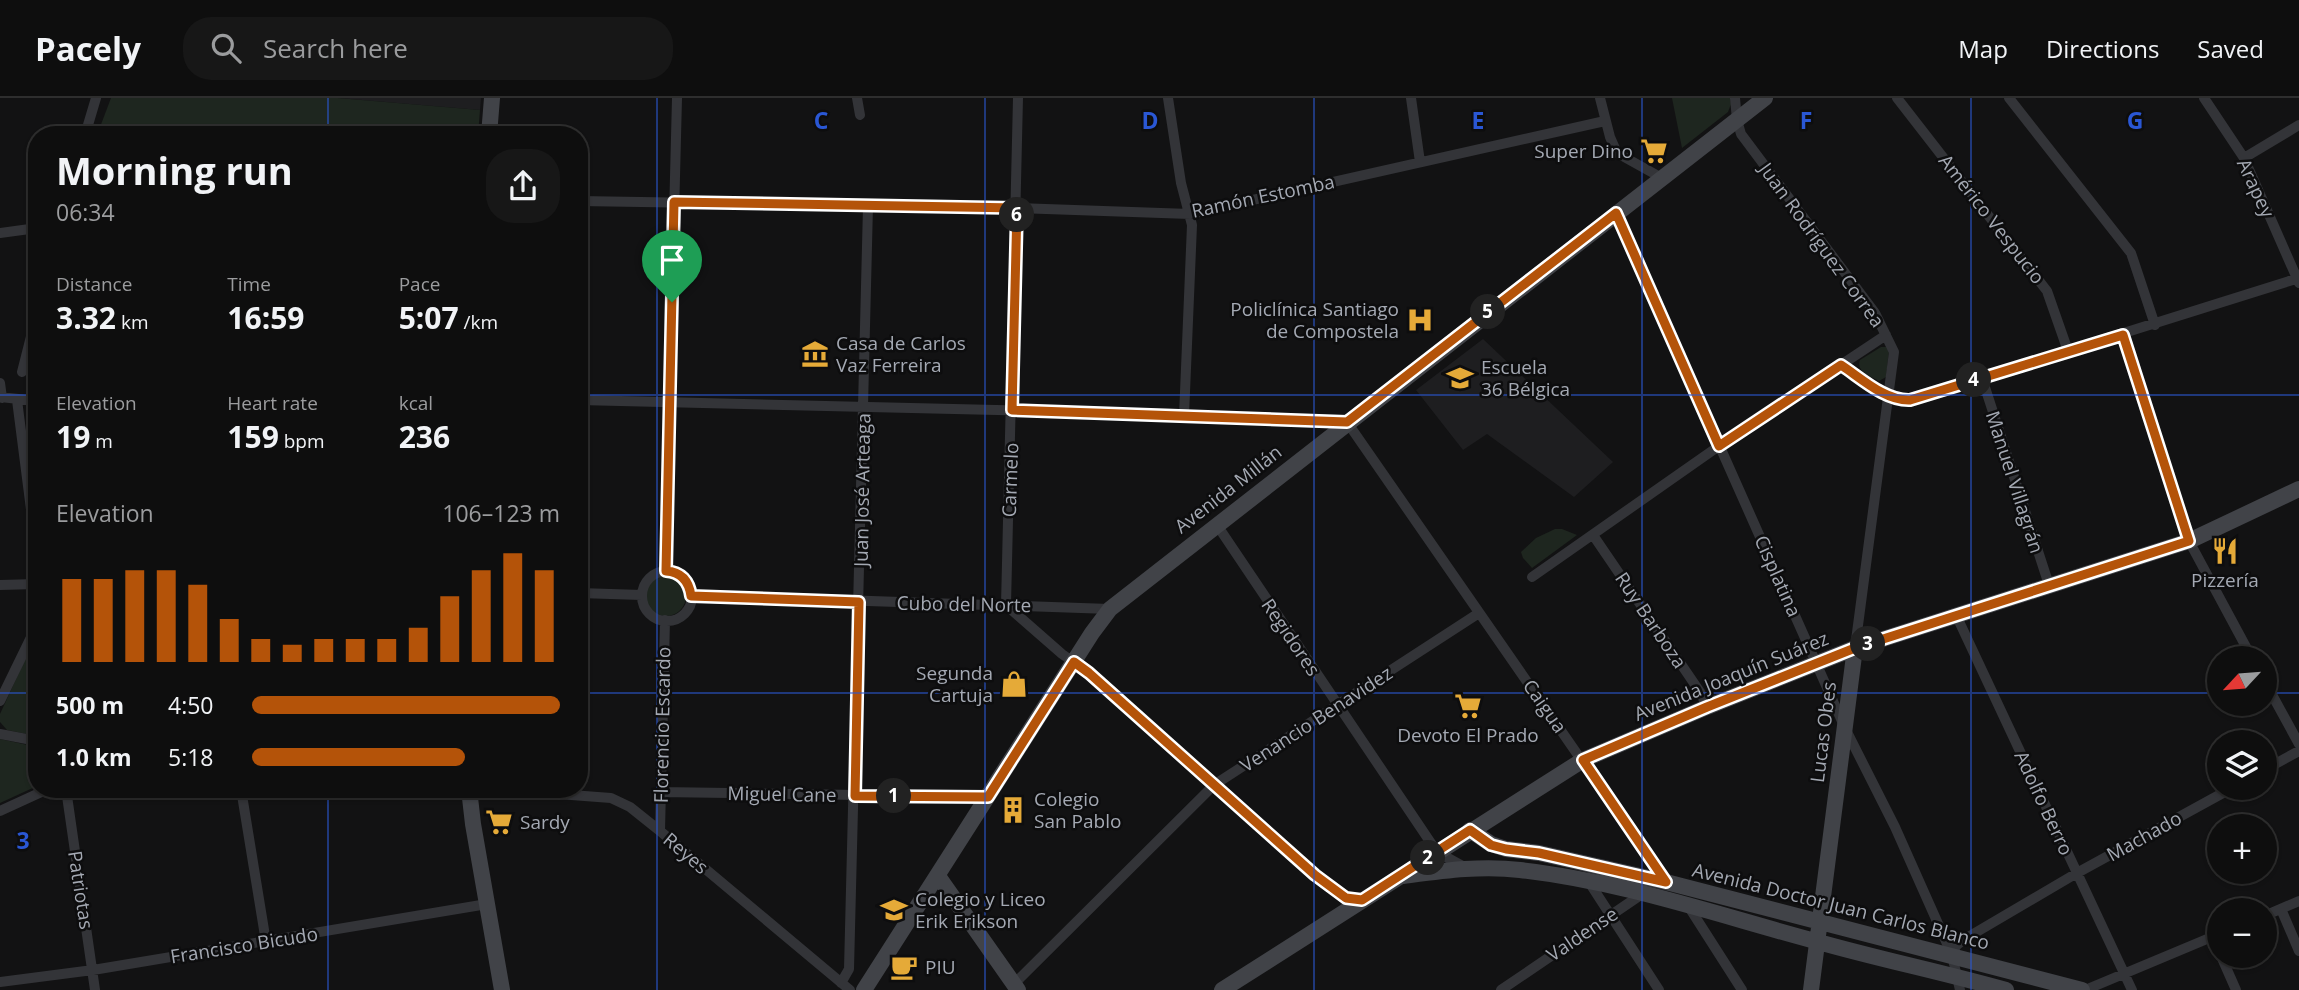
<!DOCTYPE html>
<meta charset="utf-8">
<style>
:root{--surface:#0e0e0e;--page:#171717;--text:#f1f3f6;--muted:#9b9c9e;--line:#2e2e2e;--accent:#b45309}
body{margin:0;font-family:"Open Sans",sans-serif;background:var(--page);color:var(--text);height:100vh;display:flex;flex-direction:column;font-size:26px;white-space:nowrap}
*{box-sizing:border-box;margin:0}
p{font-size:23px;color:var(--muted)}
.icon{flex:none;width:38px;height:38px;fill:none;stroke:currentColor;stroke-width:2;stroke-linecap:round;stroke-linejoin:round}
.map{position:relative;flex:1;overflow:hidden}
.sheet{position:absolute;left:28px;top:28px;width:560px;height:672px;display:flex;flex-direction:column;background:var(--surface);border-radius:28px;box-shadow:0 2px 5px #0004,0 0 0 2px var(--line)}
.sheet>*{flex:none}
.needle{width:46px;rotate:244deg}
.controls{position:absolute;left:2207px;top:548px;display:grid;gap:14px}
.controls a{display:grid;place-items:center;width:70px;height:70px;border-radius:50%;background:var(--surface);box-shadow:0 2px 5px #0004,0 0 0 2px var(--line);font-size:35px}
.pin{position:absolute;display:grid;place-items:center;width:60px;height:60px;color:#fff;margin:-72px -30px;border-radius:50% 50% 50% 0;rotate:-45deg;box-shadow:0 0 7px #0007}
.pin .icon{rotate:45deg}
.km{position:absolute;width:35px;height:35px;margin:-18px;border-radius:50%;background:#222;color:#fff;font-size:19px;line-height:35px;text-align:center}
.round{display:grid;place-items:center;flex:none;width:74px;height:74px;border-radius:28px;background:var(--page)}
.summary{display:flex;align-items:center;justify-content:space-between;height:119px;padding:0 28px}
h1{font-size:38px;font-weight:700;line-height:52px}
.figures{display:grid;grid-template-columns:repeat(3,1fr);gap:10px;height:119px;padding:7px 28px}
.figures div{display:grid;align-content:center}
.figures b{font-size:30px;font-weight:700}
.figures small{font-size:19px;font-weight:400}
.figures p{font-size:19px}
.chart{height:196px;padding:14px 28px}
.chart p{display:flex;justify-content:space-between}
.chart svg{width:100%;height:126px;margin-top:7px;stroke:var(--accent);stroke-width:6}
ul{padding:0 28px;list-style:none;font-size:23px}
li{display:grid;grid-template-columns:112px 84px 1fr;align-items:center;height:52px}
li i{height:18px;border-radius:9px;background:var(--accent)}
header{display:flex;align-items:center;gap:42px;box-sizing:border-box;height:98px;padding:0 35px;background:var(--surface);border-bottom:2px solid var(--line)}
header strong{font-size:33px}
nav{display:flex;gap:38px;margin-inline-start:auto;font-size:24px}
.search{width:490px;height:63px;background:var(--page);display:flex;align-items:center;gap:18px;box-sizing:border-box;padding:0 24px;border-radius:28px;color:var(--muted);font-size:26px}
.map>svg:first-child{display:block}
</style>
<header>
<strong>Pacely</strong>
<div class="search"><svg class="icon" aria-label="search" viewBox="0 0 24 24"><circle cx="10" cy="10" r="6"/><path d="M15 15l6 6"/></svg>Search here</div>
<nav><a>Map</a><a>Directions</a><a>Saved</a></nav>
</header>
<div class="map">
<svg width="2299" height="892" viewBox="0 0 2299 892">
<rect width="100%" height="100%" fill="#121213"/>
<path fill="#1e1e20" d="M338,0H481L480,12Z
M1483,241L1613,364L1574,399L1487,336L1463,352L1416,292Z"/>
<path fill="#1e261f" d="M111,0H338L480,12L478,37H97Z
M1672,0H1730L1731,6L1728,14L1682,50Z
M1881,249H1886L1889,253L1886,279L1879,283C1870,278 1856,274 1860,262Z
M1555,431H1562L1577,437L1532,470L1523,460L1521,454L1536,440Z
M646 498a20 20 0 1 1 40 0a20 20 0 1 1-40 0Z
M37,544V638L7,632L0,624V616L29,553Z
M0,641L37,649V688L0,705Z"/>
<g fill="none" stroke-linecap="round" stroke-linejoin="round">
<path stroke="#333438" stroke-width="10" d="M857,0L860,17
M1168,0L1181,85L1192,127L1184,318
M1411,0L1420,64
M1600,0L1610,39L1617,55L1662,80
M1735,0L1737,22L1741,36L1875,215L1894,254L1855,550
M1897,0L2047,193L2068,253
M2009,0L2131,155L2155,227
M2204,0L2244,60L2299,185
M85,37L96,0
M2244,60L2299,27
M579,103L1017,110L1190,116L1605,23
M1616,115L1845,630L1895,729L1952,857L1960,892
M0,135L37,130
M2123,237L2189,443L2252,560
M1841,267C1861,280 1886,303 1910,302L2299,180
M22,274L37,215
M1982,280L2049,487
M0,285L2,300
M0,299L37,303
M17,302L37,458
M579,302L1034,313L1347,324L1666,784
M1217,427L1437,754L1466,770
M1593,437L1700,594L1707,609
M665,473L677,0
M642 498a25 25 0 1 1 50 0a25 25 0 1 1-50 0Z
M1532,479L1719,348L1886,237
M0,487L37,486
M579,495L642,497
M691,497L1110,511
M1006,507L1018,0
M1006,507L1062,556L1089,575L1315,777L1346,800L1361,802
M1957,519L2132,892
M2264,582L2299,646
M0,603L37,527
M0,636L37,643
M2264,672L2299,653
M66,691L95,892
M241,691L266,844
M490,691L611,700L630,709L660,733L850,892
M660,694L987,699
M0,713L48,691
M660,733L665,522
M1589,784L1659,892
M1687,806L1742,892
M2281,811L2299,853
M2264,818L2299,803
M1952,857L1956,848L1963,842L2077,775L2232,690
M2221,858L2236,892
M0,884L93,872L487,806
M841,885L849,871L868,108
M1014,886L1214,687L1479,515
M1501,892L1645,794
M2085,892L2219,836"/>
<path stroke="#414348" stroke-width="16" d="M489,37L492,0
M469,691L473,726L502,892
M1470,732L1491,746L1506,751L1539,755L1666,784L2082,892
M938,778L1018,892
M1403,778C1441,773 1481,767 1520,772C1620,783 1718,817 1815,843C1878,861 1942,874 2006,892
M864,892L1092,535L1110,511L1765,0
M1222,892L1583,662L1707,609L1855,550L2189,443L2299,391
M1811,892L1855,550"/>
</g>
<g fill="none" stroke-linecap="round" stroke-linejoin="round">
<defs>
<path id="route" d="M674,104L1017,110L1012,312L1347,324L1616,115L1719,348L1841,267C1861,280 1885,303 1910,302L2123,237L2189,443L1855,550L1707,609L1583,662L1666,784L1539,755L1506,751L1491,747L1470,732L1362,802L1346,800L1315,777L1089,575L1074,564L988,699L855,698L859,504L691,498C689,483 681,474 666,473Z"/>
</defs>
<use href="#route" stroke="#fff" stroke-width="14"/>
<use href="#route" stroke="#b45309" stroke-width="9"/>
</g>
<path fill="none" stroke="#2a57d4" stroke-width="2" stroke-opacity="0.55" d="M328,0V37M657,0V892M985,0V892M1314,0V892M1642,0V892M1971,0V892M0,297H37M579,297H2299M0,595H37M579,595H2219M2264,595H2299M328,691V892"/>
<defs>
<symbol id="supermarket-bare" viewBox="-9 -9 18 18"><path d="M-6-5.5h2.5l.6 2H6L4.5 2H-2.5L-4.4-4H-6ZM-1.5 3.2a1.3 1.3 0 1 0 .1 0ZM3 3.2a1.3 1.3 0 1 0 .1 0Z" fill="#e5aa38" stroke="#0d0d0e" stroke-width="2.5" paint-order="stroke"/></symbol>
<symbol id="hospital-bare" viewBox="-9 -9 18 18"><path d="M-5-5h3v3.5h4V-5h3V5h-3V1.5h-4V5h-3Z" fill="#e5aa38" stroke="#0d0d0e" stroke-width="2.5" paint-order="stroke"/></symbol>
<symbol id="museum-bare" viewBox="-9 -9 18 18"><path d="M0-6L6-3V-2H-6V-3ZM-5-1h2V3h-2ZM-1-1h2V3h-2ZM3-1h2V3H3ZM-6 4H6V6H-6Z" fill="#e5aa38" stroke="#0d0d0e" stroke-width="2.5" paint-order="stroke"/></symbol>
<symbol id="school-bare" viewBox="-9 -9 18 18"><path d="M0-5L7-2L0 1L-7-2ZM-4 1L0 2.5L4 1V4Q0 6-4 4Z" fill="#e5aa38" stroke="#0d0d0e" stroke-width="2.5" paint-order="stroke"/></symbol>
<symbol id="restaurant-bare" viewBox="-9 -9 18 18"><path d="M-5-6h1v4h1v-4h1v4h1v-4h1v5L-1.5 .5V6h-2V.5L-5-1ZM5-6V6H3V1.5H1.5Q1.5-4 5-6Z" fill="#e5aa38" stroke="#0d0d0e" stroke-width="2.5" paint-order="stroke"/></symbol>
<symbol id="shop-bare" viewBox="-9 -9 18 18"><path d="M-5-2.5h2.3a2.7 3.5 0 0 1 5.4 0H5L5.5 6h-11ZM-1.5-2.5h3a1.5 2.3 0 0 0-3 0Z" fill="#e5aa38" stroke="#0d0d0e" stroke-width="2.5" paint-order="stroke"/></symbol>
<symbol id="building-bare" viewBox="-9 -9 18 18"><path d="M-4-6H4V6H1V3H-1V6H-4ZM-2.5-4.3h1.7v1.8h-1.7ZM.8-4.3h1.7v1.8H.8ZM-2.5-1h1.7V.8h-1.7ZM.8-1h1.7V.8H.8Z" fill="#e5aa38" stroke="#0d0d0e" stroke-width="2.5" paint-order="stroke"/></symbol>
<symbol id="cafe-bare" viewBox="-9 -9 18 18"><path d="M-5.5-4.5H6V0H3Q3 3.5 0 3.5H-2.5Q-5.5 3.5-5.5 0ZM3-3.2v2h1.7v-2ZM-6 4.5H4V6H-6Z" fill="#e5aa38" stroke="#0d0d0e" stroke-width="2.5" paint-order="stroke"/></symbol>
</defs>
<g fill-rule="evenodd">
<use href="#supermarket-bare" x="1635" y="34" width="38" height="38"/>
<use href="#hospital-bare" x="1401" y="203" width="38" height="38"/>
<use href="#museum-bare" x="796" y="237" width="38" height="38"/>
<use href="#school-bare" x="1441" y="261" width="38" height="38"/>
<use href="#restaurant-bare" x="2206" y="434" width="38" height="38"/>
<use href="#shop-bare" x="995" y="567" width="38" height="38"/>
<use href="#supermarket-bare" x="1449" y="589" width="38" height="38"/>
<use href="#building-bare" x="994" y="693" width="38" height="38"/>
<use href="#supermarket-bare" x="480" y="705" width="38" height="38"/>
<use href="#school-bare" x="875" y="793" width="38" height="38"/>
<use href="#cafe-bare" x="885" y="850" width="38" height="38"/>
</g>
<g text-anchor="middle" stroke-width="5" stroke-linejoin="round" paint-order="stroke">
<g font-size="19" fill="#a4a9b3" stroke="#0d0d0e" text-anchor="start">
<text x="1633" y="60" text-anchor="end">Super Dino</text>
<text x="1399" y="218" text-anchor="end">Policlínica Santiago<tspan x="1399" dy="22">de Compostela</tspan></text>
<text x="836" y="252">Casa de Carlos<tspan x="836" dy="22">Vaz Ferreira</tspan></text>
<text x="1481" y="276">Escuela<tspan x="1481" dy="22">36 Bélgica</tspan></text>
<text x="2225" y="489" text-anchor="middle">Pizzería</text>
<text x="993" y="582" text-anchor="end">Segunda<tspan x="993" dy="22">Cartuja</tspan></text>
<text x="1468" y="644" text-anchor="middle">Devoto El Prado</text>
<text x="1034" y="708">Colegio<tspan x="1034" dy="22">San Pablo</tspan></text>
<text x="520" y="731">Sardy</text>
<text x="915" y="808">Colegio y Liceo<tspan x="915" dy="22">Erik Erikson</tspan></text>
<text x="925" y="876">PIU</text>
</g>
<g font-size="19" fill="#a4a9b3" stroke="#0d0d0e">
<text transform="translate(2256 90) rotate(65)" y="7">Arapey</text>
<text transform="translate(1263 98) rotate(-12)" y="7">Ramón Estomba</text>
<text transform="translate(1992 121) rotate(52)" y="7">Américo Vespucio</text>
<text transform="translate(1822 147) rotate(54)" y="7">Juan Rodríguez Correa</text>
<text transform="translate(1010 382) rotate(-88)" y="7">Carmelo</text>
<text transform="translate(2015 384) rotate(72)" y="7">Manuel Villagrán</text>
<text transform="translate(1228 391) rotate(-38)" y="7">Avenida Millán</text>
<text transform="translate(862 392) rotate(-89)" y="7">Juan José Arteaga</text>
<text transform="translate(1778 478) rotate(66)" y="7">Cisplatina</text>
<text transform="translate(964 506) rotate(1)" y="7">Cubo del Norte</text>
<text transform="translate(1651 522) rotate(56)" y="7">Ruy Barboza</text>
<text transform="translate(1291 539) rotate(56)" y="7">Regidores</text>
<text transform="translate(1731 578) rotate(-22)" y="7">Avenida Joaquín Suárez</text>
<text transform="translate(1545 608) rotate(55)" y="7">Caigua</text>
<text transform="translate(1316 621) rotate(-33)" y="7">Venancio Benavidez</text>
<text transform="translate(662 627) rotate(-89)" y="7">Florencio Escardo</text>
<text transform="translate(1823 634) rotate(-83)" y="7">Lucas Obes</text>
<text transform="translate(782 696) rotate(1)" y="7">Miguel Cane</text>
<text transform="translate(2044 705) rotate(65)" y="7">Adolfo Berro</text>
<text transform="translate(2144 738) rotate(-29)" y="7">Machado</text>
<text transform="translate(686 755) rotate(40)" y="7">Reyes</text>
<text transform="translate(81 792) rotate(81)" y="7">Patriotas</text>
<text transform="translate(1841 808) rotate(14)" y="7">Avenida Doctor Juan Carlos Blanco</text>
<text transform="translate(1582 836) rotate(-34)" y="7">Valdense</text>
<text transform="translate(244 847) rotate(-9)" y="7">Francisco Bicudo</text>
</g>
</g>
<g font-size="23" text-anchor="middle" font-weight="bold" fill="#2a57d4" stroke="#0d0d0e" stroke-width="5" stroke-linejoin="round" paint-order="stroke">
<text x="821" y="31">C</text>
<text x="1150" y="31">D</text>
<text x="1478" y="31">E</text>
<text x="1806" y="31">F</text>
<text x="2135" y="31">G</text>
<text x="23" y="751">3</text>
</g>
</svg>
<div class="controls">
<a><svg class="needle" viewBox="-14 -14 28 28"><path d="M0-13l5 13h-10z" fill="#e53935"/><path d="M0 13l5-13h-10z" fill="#9b9c9e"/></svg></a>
<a><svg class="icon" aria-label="layers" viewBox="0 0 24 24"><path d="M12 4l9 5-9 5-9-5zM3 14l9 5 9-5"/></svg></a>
<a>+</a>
<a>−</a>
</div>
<div class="pin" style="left:672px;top:204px;background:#1e9e55"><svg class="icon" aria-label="arrive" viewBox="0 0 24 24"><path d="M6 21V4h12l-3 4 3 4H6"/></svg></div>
<b class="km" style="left:894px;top:698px">1</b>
<b class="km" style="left:1428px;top:760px">2</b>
<b class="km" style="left:1868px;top:546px">3</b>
<b class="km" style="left:1974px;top:282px">4</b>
<b class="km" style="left:1488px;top:214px">5</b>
<b class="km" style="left:1017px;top:117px">6</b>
<section class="sheet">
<div class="summary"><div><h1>Morning run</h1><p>06:34</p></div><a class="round"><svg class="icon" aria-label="share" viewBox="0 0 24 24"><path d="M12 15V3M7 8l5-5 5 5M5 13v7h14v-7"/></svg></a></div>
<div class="figures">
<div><p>Distance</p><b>3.32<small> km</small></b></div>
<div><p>Time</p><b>16:59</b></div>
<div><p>Pace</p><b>5:07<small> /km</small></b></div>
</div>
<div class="figures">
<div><p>Elevation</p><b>19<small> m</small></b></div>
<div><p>Heart rate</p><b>159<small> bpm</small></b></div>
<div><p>kcal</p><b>236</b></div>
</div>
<div class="chart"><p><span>Elevation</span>106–123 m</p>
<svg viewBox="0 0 160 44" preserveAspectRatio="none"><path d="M5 44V15M15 44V15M25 44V12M35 44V12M45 44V17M55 44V29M65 44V36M75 44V38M85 44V36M95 44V36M105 44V36M115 44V32M125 44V21M135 44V12M145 44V6M155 44V12"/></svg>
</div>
<ul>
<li><b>500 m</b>4:50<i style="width:100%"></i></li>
<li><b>1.0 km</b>5:18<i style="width:69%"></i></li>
</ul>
</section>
</div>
